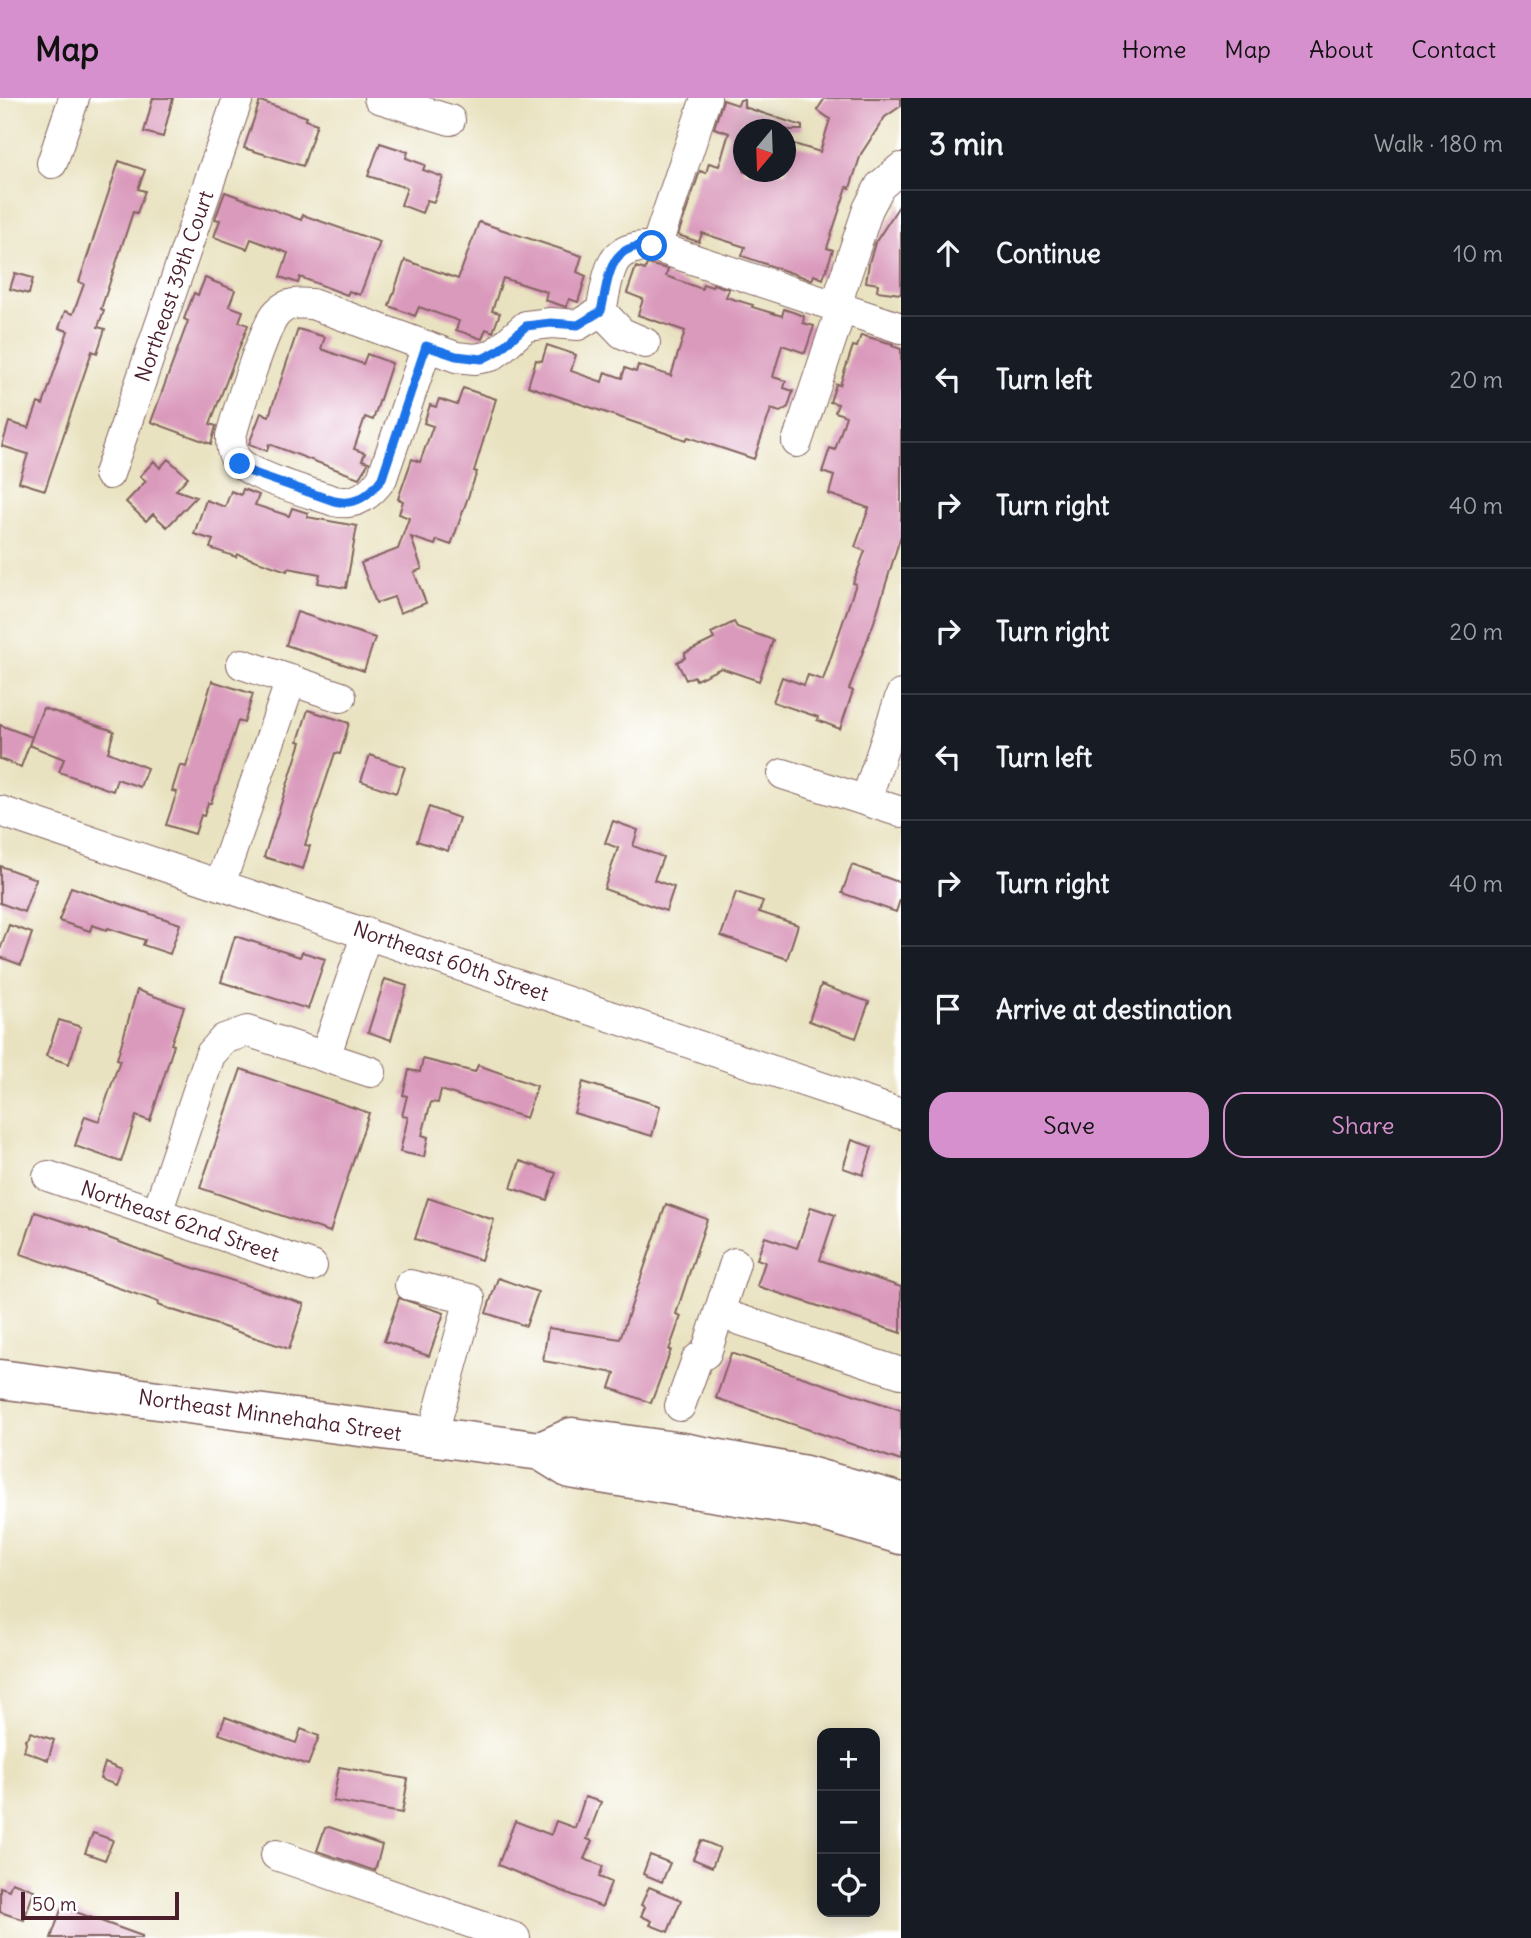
<!DOCTYPE html>
<meta charset="utf-8">
<style>
:root{--surface:#171b24;--page:#242831;--text:#f1f3f6;--muted:#9ea1a6;--line:#363941;--accent:#d690ce}
body{margin:0;font-family:Delius,sans-serif;background:var(--page);color:var(--text)}
.controls{position:absolute;right:21px;bottom:21px;display:grid;overflow:hidden;border-radius:14px;box-shadow:0 4px 18px #0003}
.controls button{width:63px;height:63px;display:grid;place-items:center;padding:0;border:0;border-bottom:2px solid var(--line);background:var(--surface);color:var(--text);font:35px sans-serif}
.compass{position:absolute;left:733px;top:21px;width:63px;height:63px;border-radius:50%;background:var(--surface);box-shadow:0 4px 18px #0003;rotate:199deg}
.scale{position:absolute;left:21px;bottom:18px;width:158px;box-sizing:border-box;padding-left:7px;border:4px solid #4a1f2b;border-top:0;font-size:19px;line-height:24px;white-space:nowrap;color:#4a1f2b;-webkit-text-stroke:5px #fff;paint-order:stroke}
.stop{position:absolute;width:21px;height:21px;margin:-16px;border:5px solid #1a73e8;border-radius:50%;background:#fff}
.stop.end{background:#1a73e8;border-color:#fff;box-shadow:0 2px 7px #0008}
.list{margin:0;padding:0;list-style:none}
h2{display:flex;justify-content:space-between;align-items:center;height:91px;margin:0;padding:0 28px;font-size:30px}
h2 small{font-size:23px;font-weight:400;color:var(--muted)}
.list li{display:grid;grid-template-columns:46px 1fr auto;gap:21px;align-items:center;box-sizing:border-box;height:126px;padding:0 28px;border-top:2px solid var(--line)}
.list b{display:block;font-size:26px;white-space:nowrap}
.list em{font-size:23px;font-style:normal;color:var(--muted)}
.actions{display:flex;gap:14px;padding:21px 28px}
.actions a{flex:1;padding:16px 0;border:2px solid var(--accent);border-radius:21px;text-align:center;font-size:24px;color:var(--accent)}
.actions .main{background:var(--accent);color:#111}
.icon{flex:none;width:38px;height:38px;fill:none;stroke:currentColor;stroke-width:2;stroke-linecap:round;stroke-linejoin:round}
.map{position:relative;flex:none;width:901px;height:1840px;overflow:hidden}
header{display:flex;align-items:center;gap:42px;box-sizing:border-box;height:98px;padding:0 35px;background:var(--accent);color:#111}
header strong{font-size:33px}
nav{display:flex;gap:38px;margin-inline-start:auto;font-size:24px}
main{display:flex}
aside{flex:1;background:var(--surface)}
.map>svg:first-child{display:block}
.building{fill:#da9abc}
.lines{fill:none;stroke-linecap:round;stroke-linejoin:round}
.minor-casing{stroke:#82635f;stroke-width:32}
.major-casing{stroke:#82635f;stroke-width:41}
.minor{stroke:#fff;stroke-width:30}
.major{stroke:#fff;stroke-width:38}
.route{stroke:#1a73e8;stroke-width:9}
.labels{text-anchor:middle;dominant-baseline:central;stroke-width:7;stroke-linejoin:round;paint-order:stroke}
.street-label{font-size:21px;fill:#4a1f2b;stroke:#fff}
</style>
<header>
<strong>Map</strong>
<nav><a>Home</a><a>Map</a><a>About</a><a>Contact</a></nav>
</header>
<main>
<div class="map">
<svg width="901" height="1840" viewBox="0 0 901 1840">
<rect width="100%" height="100%" fill="#fff"/>
<filter id="ink" filterUnits="userSpaceOnUse"><feTurbulence type="fractalNoise" baseFrequency=".0143" numOctaves="2"/><feDisplacementMap in="SourceGraphic" scale="14" xChannelSelector="R" yChannelSelector="G"/><feConvolveMatrix kernelMatrix="1 2 1 2 8 2 1 2 1" color-interpolation-filters="sRGB"/></filter>
<filter id="wash" filterUnits="userSpaceOnUse"><feTurbulence type="fractalNoise" baseFrequency=".00686" numOctaves="4" result="noise"/><feDisplacementMap in="SourceGraphic" scale="28" xChannelSelector="R" yChannelSelector="G"/><feGaussianBlur stdDeviation="1.57" result="paint"/><feColorMatrix in="noise" values="0 0 0 0 0 0 0 0 0 0 0 0 0 0 0 0 0 1.4 0 .05"/><feComposite in="paint" operator="in"/></filter>
<g filter="url(#wash)">
<rect width="100%" height="100%" fill="#e9e2c0"/>
<g id="blocks">
<!-- building -->
<path class="building" d="M153,0H173L163,39L144,34Z
M825,0H901V8L885,19L861,56L850,90L847,89L827,150L833,152L823,181L814,177L812,182L742,158L745,149L702,135L699,144L678,137L700,73L706,75L709,65L719,68L729,35L714,30L723,2L738,7L740,2H744V9L802,28V32H744V74H786L794,46L820,54L830,21L817,12Z
M260,3L307,19L305,22L317,26L303,68L244,50Z
M380,45L408,54L406,60L425,67L423,72L443,79L434,104L427,102L422,115L401,107L407,90L368,78Z
M119,63L145,72L138,91L145,93L137,115L133,114L101,211L104,212L98,229L105,231L97,255L92,253L45,392L19,384L28,356L2,348L9,324L29,330L38,305L43,307L68,233L59,230L65,213L73,216L84,186L79,184Z
M225,94L301,122L303,117L380,144L360,197L349,193L347,197L300,179L298,185L280,179L288,155L251,141L247,151L214,139L220,122L215,121Z
M901,105V196L877,193L878,186L866,184L869,165L875,145Z
M479,124L582,158L577,174L586,178L578,204L569,201L566,209L545,202L547,194L503,180L492,213L500,215L493,234L486,231L482,241L456,232L459,223L419,209L415,218L389,208L405,162L458,181Z
M647,166L668,171L666,178L702,191L703,186L712,189L713,186L729,191L726,199L753,207L752,209L782,218L784,211L804,218L803,225L814,228L805,255L782,247L773,279L786,283L784,290L793,293L788,309L780,314L771,311L754,361L688,339L686,342L528,288L536,262L542,263L547,247L576,257L571,273L602,284L605,274L622,280L625,270L636,274L638,267L671,278L685,233L638,217L643,201L627,195L636,169L645,172Z
M15,175L33,180L29,196L10,191Z
M205,180L235,192L229,208L243,213L239,224L248,227L210,326L216,328L211,346L151,324L188,223L184,221L194,195L198,197Z
M298,231L325,239L321,251L363,266L367,256L392,265L373,322L365,319L354,351L365,355L362,362L369,364L359,380L269,346L267,353L249,346L261,315L269,318Z
M861,237L893,246L892,248L901,251V437L874,524L849,591L853,593L840,631L817,622L818,619L773,604L782,579L804,587L808,577L823,582L856,486L853,485L865,453L855,449L869,410L829,396L834,378L822,374L830,350L835,352L846,318L835,314L838,306L830,304L836,286L840,287L853,248L857,249Z
M463,290L496,301L474,373L477,374L451,447L437,442L435,447L411,439L422,471L414,474L426,505L400,515L394,499L376,505L361,465L398,451L409,420L399,416L403,403L398,401L412,361L420,364L433,328L424,325L430,307L436,309L439,301L457,307Z
M168,361L188,379L176,392L196,399L167,429L153,416L146,423L126,404L146,383L140,378L154,363L160,370Z
M243,391L259,397L255,407L289,418L292,410L308,415L307,419L357,428L346,490L318,485L320,476L288,470L287,473L237,456L236,459L210,450L213,442L194,436L206,402L225,409L231,393L241,397Z
M297,514L375,540L364,573L286,547Z
M734,524L737,529L773,542L759,583L721,570L696,582L694,578L686,582L677,564L685,560V555L714,541L711,535Z
M212,583L253,596L244,625L238,623L211,705H208L204,718L201,717L195,736L166,727L177,694L172,693L180,667L186,669Z
M43,610L114,633L108,654L147,670L140,689L117,681L113,693L59,674L64,661L29,647Z
M308,612L349,625L340,656L335,655L321,697L305,747L310,748L303,771L264,759L301,644L298,643Z
M0,627L32,639L21,669L0,661Z
M370,657L405,669L396,695L361,683Z
M429,709L459,720L448,753L417,743Z
M613,723L638,732L633,748L663,759L654,782L674,789L666,813L604,791L618,750L605,745Z
M852,767L901,785V799L896,814L842,795Z
M0,768L36,781L24,814L0,805Z
M71,789L180,826L170,856L143,847L145,842L108,830L107,832L92,827L90,833L59,823Z
M736,794L763,803L759,814L798,827L787,861L721,838Z
M9,827L32,835L21,867L0,859V852Z
M235,838L300,859L302,854L325,861L308,911L221,884Z
M385,881L407,888L391,942L368,934Z
M821,887L869,904L856,940L809,923Z
M137,892L184,909L171,946L174,947L150,1023L136,1018L121,1064L75,1048L85,1018L99,1023L120,962L117,961Z
M59,922L81,929L69,966L46,958Z
M423,961L475,974L478,967L537,988L526,1020L441,992L438,1005L431,1004L422,1037L428,1039L424,1059L400,1054L408,1019L402,1018L407,998L403,997L409,972L420,974Z
M241,971L369,1015L330,1134L200,1090Z
M583,984L660,1008L652,1038L574,1015Z
M852,1042L872,1049L863,1077L843,1070Z
M520,1063L556,1075L547,1102L511,1090Z
M428,1100L494,1122L481,1162L415,1141Z
M666,1106L707,1121L676,1216L681,1218L669,1252H671L651,1305L610,1290L615,1275L543,1263L548,1230L620,1241Z
M811,1109L835,1117L820,1162L901,1189V1235L757,1188L765,1164L757,1161L765,1139L797,1150Z
M35,1114L90,1132V1133L154,1157L304,1206L289,1251L158,1207L159,1204L21,1156Z
M498,1180L538,1194L526,1228L486,1215Z
M399,1200L444,1215L429,1258L384,1243Z
M731,1255L901,1312V1363L716,1300Z
M225,1619L296,1645L301,1631L319,1638L308,1667L219,1636Z
M30,1634L54,1642L48,1662L24,1653L26,1645L25,1641L29,1639Z
M105,1665L122,1672L116,1687L100,1681Z
M339,1669L408,1681L402,1715L333,1703Z
M585,1699L601,1704L587,1741L592,1743L584,1761L603,1768L599,1779L611,1784L602,1809L498,1767L515,1723L551,1737L556,1723L575,1730Z
M329,1729L382,1747L375,1773L317,1753L325,1730Z
M93,1735L113,1742L105,1762L85,1755Z
M701,1742L720,1750L712,1769L693,1761Z
M650,1757L670,1765L662,1784L643,1776Z
M12,1784L34,1792L24,1822L0,1814V1789L9,1792Z
M649,1789L681,1802L668,1834L650,1827L652,1823L641,1818L645,1809L641,1807Z
M62,1809L142,1838V1840H51Z"/>
</g>
</g>
<g filter="url(#ink)">
<use href="#blocks" fill-opacity="0" stroke="#82635f" stroke-width="2"/>
<g class="lines">
<defs>
<path id="minor" d="M379,0L450,22
M52,65L74,0
M656,149L706,0
M601,213L622,235L645,245
M427,248L382,380C370,397 356,408 334,403C312,395 246,378 235,359C231,353 231,345 231,338C237,316 264,228 277,215C287,204 299,205 312,206L456,259L475,261L491,258L498,253L526,228L551,225L578,227L601,213C610,174 607,145 656,149L901,230
M797,344L841,212L839,203L841,192L868,111L880,88L901,70
M109,376L238,0
M242,566L341,599
M783,676L901,714
M866,702L901,597
M0,713L901,1016
M220,786L291,582
M325,959L367,835
M48,1078L312,1168
M157,1115L210,957L224,941L247,933L371,974
M410,1187L470,1201L432,1339
M719,1215L901,1275
M680,1308L697,1261L706,1255L735,1165
M276,1757L515,1840"/>
<path id="major" d="M0,1281L541,1353L570,1371L811,1410L901,1437
M541,1353L572,1339L682,1354L805,1377L901,1404"/>
</defs>
<!-- minor casing -->
<use href="#minor" class="minor-casing"/>
<!-- major casing -->
<use href="#major" class="major-casing"/>
<!-- minor -->
<use href="#minor" class="minor"/>
<!-- major -->
<use href="#major" class="major"/>
</g>
</g>
<g class="lines" filter="url(#ink)">
<!-- route -->
<path class="route" d="M240,366L251,374L334,403C356,408 370,397 382,380L426,248L456,258L482,261L498,253L526,228L551,225L578,227L601,213C609,180 608,144 652,148"/>
</g>
<g class="labels">
<!-- street labels -->
<g class="street-label">
<text transform="translate(174 188) rotate(-71)">Northeast 39th Court</text>
<text transform="translate(451 863) rotate(19)">Northeast 60th Street</text>
<text transform="translate(180 1123) rotate(19)">Northeast 62nd Street</text>
<text transform="translate(270 1317) rotate(8)">Northeast Minnehaha Street</text>
</g>
</g>
</svg>
<div class="controls">
<button>+</button>
<button>−</button>
<button><svg class="icon" aria-label="locate" viewBox="0 0 24 24"><circle cx="12" cy="12" r="6"/><path d="M12 2v4M12 18v4M2 12h4M18 12h4"/></svg></button>
</div>
<svg class="compass" viewBox="-18 -18 36 36"><path d="M0-13l5 13h-10z" fill="#e53935"/><path d="M0 13l5-13h-10z" fill="#9ea1a6"/></svg>
<div class="scale">50 m</div>
<div class="stop" style="left:652px;top:148px"></div>
<div class="stop end" style="left:240px;top:366px"></div>
</div>
<aside>
<h2>3 min<small>Walk · 180 m</small></h2>
<ul class="list">
<li><svg class="icon" aria-label="ahead" viewBox="0 0 24 24"><path d="M12 20V5M6 11l6-6 6 6"/></svg><div><b>Continue</b></div><em>10 m</em></li>
<li><svg class="icon" aria-label="left" viewBox="0 0 24 24"><path d="M17 20v-9H6M10 6l-5 5 5 5"/></svg><div><b>Turn left</b></div><em>20 m</em></li>
<li><svg class="icon" aria-label="right" viewBox="0 0 24 24"><path d="M7 20v-9h11M14 6l5 5-5 5"/></svg><div><b>Turn right</b></div><em>40 m</em></li>
<li><svg class="icon" aria-label="right" viewBox="0 0 24 24"><path d="M7 20v-9h11M14 6l5 5-5 5"/></svg><div><b>Turn right</b></div><em>20 m</em></li>
<li><svg class="icon" aria-label="left" viewBox="0 0 24 24"><path d="M17 20v-9H6M10 6l-5 5 5 5"/></svg><div><b>Turn left</b></div><em>50 m</em></li>
<li><svg class="icon" aria-label="right" viewBox="0 0 24 24"><path d="M7 20v-9h11M14 6l5 5-5 5"/></svg><div><b>Turn right</b></div><em>40 m</em></li>
<li><svg class="icon" aria-label="arrive" viewBox="0 0 24 24"><path d="M6 21V4h12l-3 4 3 4H6"/></svg><div><b>Arrive at destination</b></div></li>
</ul>
<div class="actions"><a class="main">Save</a><a>Share</a></div>
</aside>
</main>
